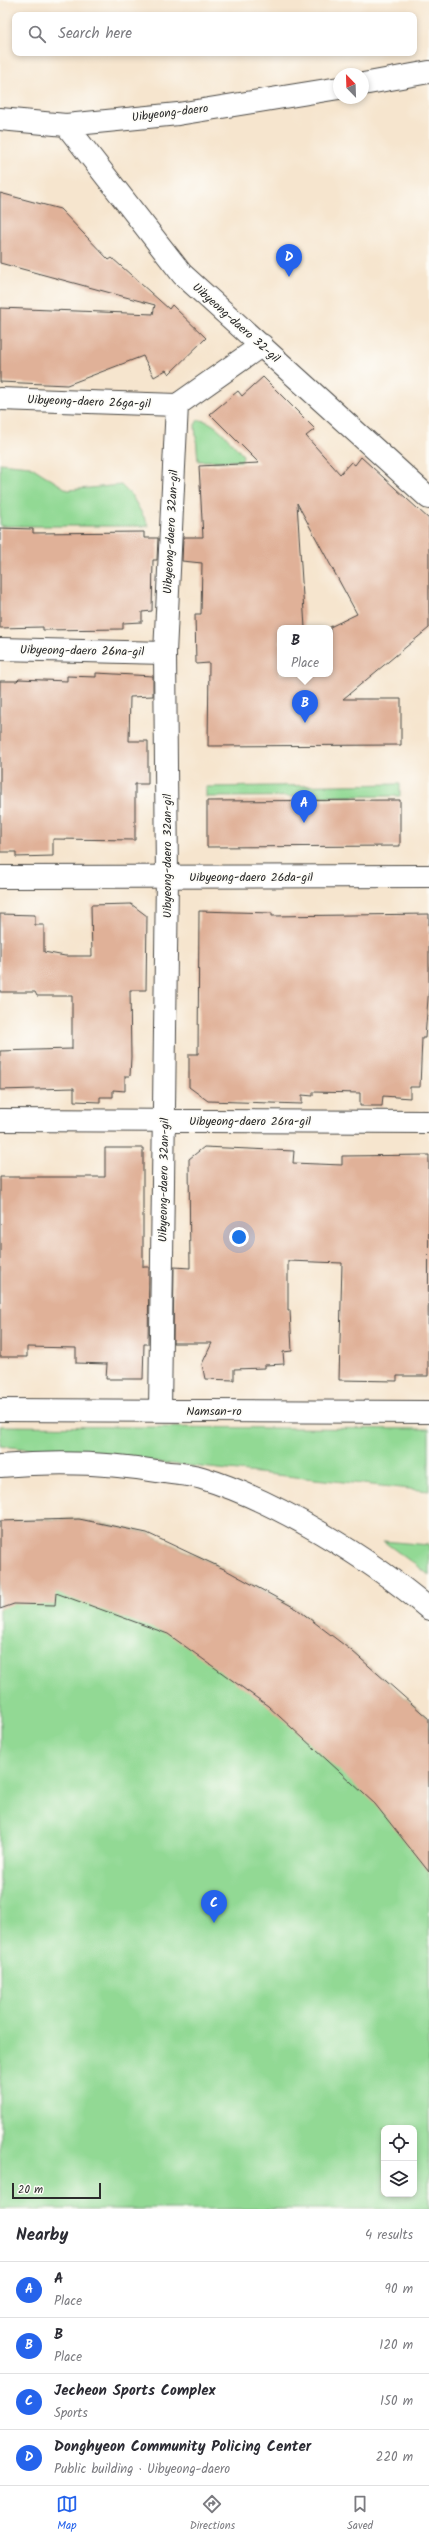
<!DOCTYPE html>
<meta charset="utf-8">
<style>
:root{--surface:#fff;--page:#f2f2f3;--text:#2b2b33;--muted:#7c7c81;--line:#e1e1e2;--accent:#2563eb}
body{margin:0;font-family:Kalam,sans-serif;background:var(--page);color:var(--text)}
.controls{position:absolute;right:12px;bottom:12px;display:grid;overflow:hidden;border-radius:8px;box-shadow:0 2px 6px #0003}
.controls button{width:36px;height:36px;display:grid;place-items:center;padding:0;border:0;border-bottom:1px solid var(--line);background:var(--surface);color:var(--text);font:20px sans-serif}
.compass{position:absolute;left:333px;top:68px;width:36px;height:36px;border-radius:50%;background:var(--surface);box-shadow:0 2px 6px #0003;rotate:337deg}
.scale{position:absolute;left:12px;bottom:10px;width:89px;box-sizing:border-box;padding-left:4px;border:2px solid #2b2b2b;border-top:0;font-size:11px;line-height:14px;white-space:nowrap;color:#2b2b2b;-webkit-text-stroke:3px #fdfcf7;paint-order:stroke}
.you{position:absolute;left:239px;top:1237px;width:14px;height:14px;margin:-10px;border:3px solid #fff;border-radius:50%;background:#1a73e8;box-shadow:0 0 0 6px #1a73e833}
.badge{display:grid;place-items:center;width:26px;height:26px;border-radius:50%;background:var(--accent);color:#fff;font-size:13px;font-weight:700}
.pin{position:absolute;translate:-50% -33px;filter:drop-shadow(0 1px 2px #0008)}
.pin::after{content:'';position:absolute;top:21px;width:14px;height:12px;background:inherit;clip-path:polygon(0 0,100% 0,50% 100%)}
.popup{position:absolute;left:277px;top:625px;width:56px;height:52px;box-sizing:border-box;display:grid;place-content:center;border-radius:8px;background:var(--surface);filter:drop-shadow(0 1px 3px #0005);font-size:13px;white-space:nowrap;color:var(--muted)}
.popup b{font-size:15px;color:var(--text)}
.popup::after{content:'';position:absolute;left:50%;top:100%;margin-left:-8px;border:8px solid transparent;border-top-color:var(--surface)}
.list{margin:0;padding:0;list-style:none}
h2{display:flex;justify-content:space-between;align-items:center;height:52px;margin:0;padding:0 16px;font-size:17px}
h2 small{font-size:13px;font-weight:400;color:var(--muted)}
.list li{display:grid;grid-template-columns:26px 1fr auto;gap:12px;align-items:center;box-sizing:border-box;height:56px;padding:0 16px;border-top:1px solid var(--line)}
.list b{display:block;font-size:15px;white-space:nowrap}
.list p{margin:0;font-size:13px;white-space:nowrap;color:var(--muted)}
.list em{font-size:13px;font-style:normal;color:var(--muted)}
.icon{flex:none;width:22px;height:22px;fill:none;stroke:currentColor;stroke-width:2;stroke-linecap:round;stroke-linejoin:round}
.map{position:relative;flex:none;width:429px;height:2209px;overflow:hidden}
.search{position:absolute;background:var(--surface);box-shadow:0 2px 6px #0003;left:12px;right:12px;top:12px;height:44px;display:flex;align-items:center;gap:10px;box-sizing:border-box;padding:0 14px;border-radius:8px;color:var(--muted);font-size:15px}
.sheet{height:276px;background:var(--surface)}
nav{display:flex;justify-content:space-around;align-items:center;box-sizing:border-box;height:56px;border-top:1px solid var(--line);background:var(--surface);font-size:11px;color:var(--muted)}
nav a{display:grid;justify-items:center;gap:2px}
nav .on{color:var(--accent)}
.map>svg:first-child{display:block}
.green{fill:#92d994;stroke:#5e8260;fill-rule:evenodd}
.building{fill:#e0b198;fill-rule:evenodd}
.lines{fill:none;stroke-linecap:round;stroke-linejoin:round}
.minor-casing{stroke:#494743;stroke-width:24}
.minor{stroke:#fff;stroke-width:22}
.labels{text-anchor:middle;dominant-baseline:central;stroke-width:3.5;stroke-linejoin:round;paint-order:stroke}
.street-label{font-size:12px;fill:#2b2b2b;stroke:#fdfcf7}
</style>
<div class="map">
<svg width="429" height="2209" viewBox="0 0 429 2209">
<rect width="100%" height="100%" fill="#fdfcf7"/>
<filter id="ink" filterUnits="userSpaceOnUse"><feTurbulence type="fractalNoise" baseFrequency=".025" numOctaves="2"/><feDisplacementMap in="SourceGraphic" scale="8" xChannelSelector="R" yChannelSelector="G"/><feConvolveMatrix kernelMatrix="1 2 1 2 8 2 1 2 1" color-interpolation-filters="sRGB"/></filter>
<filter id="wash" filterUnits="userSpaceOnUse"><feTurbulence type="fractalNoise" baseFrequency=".012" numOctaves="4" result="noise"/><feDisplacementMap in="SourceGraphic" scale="16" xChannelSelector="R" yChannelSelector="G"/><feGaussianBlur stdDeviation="0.9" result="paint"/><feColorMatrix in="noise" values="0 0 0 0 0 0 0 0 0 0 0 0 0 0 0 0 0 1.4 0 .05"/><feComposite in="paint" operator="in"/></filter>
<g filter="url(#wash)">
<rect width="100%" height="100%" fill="#f6e5ce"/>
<!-- green -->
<path class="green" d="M198,420C215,419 231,443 243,455L242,461H198L195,425Z
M0,463L30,466L68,490L121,485L132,496L149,526H0Z
M400,784V796L206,797V787Z
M0,1426L429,1429V1491L0,1446Z
M79,1519L147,1533L224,1569L297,1609L352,1651L429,1719V2209H0V1523L10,1521ZM384,2128H414V2194H384Z
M383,1541L429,1545V1575Z"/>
<g id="blocks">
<!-- building -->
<path class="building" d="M0,193L60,209L109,260L112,258L169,309L172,305L206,338L169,374L166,370L154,377L143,356L67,385L0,382V308L153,314L155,305L0,263Z
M263,377L315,429L306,436L340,474L351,462L355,465L361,457L429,519V628L343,699H401V745L208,746L209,663L196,664L195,614H201L202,563L182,561L183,537H203L199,466L259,463L210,414L238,391L242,396ZM297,503L357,614L330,627V674H280V628H305Z
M0,528L33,529V533L144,532V538H158L157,560H153L152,611L142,612V622L123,623V629L43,630V627L0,628Z
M96,673L153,676V696L130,697L129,741H148V784H135V840L53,839V856L16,857V852H0V681H17L19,679L67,681V676L96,677Z
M400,800V846L207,847V801Z
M131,904L147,916L146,990H130L131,1057L130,1076H125V1091L113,1090V1097H100V1102L74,1101V1088L0,1090V1051L72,1049V996H37L35,992H0V914L35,915V925H44V952L65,956H92L91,905Z
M199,911L272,913V916L429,914V986L425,1038H422L420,1087H410V1098L383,1096L382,1106H360V1093L313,1092V1096L302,1095V1104L208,1101L189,1087V1054H198Z
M204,1147L294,1151L293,1163L342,1165V1156L429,1155L428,1376H397V1381L339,1380L342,1263L288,1261V1310H290L292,1351L283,1352L284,1364L265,1365V1368L234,1369V1380L205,1379L202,1364L212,1343H173L174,1267L190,1268L189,1159Z
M105,1148H143V1267H149L148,1344H144L143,1379H106L107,1364L76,1363V1348L27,1347V1357H0V1177H105Z
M79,1519L147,1533L224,1569L297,1609L352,1651L429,1719V1872L375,1804L268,1706L168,1634L56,1593L55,1605L14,1604L0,1609V1521Z"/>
</g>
</g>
<g filter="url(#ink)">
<use href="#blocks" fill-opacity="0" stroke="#494743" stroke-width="1"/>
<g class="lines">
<defs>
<path id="minor" d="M363,84L429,72
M0,119L66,125L178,114L339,88
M66,125L182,274L429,498
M0,399L177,405
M0,649L165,653
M0,877L429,876
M0,1120L429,1122
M0,1410L429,1412
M160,1411L167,878L165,653L177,405L262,345
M0,1466C56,1461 108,1462 163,1472C176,1474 189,1474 202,1478C275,1500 371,1559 429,1609"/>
</defs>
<!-- minor casing -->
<use href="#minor" class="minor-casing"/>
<!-- minor -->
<use href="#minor" class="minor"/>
</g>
</g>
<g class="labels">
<!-- street labels -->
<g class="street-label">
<text transform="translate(170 113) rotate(-7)">Uibyeong-daero</text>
<text transform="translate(236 323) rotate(42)">Uibyeong-daero 32-gil</text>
<text transform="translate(89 402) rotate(2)">Uibyeong-daero 26ga-gil</text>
<text transform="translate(171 532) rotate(-87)">Uibyeong-daero 32an-gil</text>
<text transform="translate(82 651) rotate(1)">Uibyeong-daero 26na-gil</text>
<text transform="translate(167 856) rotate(-90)">Uibyeong-daero 32an-gil</text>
<text x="251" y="877">Uibyeong-daero 26da-gil</text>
<text x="250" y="1121">Uibyeong-daero 26ra-gil</text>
<text transform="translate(164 1180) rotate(-89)">Uibyeong-daero 32an-gil</text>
<text x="214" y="1411">Namsan-ro</text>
</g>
</g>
</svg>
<div class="controls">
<button><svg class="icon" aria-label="locate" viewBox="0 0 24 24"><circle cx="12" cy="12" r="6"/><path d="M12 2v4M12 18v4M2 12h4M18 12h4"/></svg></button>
<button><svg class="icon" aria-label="layers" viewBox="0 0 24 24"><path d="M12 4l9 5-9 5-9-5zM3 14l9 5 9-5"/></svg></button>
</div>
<svg class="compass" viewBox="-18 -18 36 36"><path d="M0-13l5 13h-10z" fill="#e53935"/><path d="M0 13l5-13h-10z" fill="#7c7c81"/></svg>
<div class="scale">20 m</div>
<div class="you"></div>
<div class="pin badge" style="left:304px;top:823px">A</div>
<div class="pin badge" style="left:305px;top:723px">B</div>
<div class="popup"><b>B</b>Place</div>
<div class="pin badge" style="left:214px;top:1923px">C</div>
<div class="pin badge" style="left:289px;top:277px">D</div>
<div class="search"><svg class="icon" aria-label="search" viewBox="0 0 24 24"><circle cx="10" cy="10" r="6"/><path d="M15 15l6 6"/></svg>Search here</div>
</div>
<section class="sheet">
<h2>Nearby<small>4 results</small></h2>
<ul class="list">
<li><span class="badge">A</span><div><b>A</b><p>Place</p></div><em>90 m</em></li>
<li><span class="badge">B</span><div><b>B</b><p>Place</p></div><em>120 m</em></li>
<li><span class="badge">C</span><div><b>Jecheon Sports Complex</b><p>Sports</p></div><em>150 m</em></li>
<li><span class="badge">D</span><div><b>Donghyeon Community Policing Center</b><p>Public building · Uibyeong-daero</p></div><em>220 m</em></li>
</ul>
</section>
<nav>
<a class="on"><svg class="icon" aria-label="map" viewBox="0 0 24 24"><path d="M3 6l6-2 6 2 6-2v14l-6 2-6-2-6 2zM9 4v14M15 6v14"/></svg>Map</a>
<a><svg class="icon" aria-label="directions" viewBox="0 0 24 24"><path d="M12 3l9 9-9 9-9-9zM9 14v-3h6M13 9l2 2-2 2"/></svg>Directions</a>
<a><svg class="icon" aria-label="saved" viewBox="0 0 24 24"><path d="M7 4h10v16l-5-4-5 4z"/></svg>Saved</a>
</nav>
